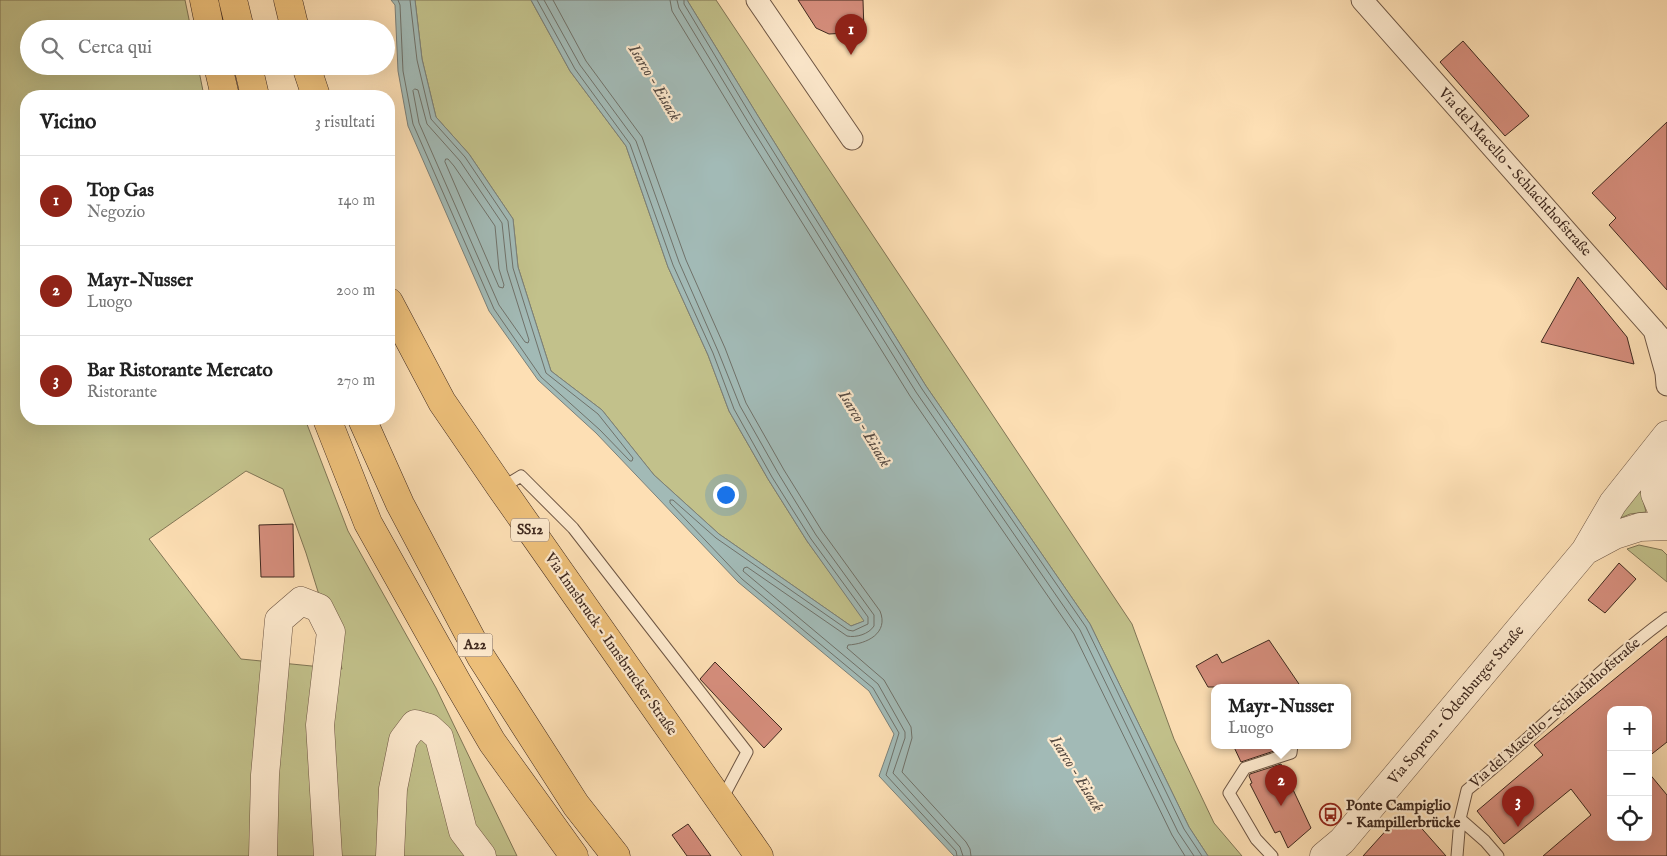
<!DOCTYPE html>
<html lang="it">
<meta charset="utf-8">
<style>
:root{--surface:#fff;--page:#f6f6f6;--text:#222;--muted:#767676;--line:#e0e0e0;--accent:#8f2418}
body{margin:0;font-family:"IM FELL English",serif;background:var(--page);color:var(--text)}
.controls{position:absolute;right:15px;bottom:15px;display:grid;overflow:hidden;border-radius:10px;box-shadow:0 5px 20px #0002}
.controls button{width:45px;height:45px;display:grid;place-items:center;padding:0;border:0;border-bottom:1px solid var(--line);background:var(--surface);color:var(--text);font:25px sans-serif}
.you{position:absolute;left:725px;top:494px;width:18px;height:18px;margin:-12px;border:4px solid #fff;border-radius:50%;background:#1a73e8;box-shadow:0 0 0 8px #1a73e833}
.badge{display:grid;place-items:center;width:32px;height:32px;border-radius:50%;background:var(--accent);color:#fff;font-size:16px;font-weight:700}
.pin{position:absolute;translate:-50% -41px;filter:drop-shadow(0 1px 2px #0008)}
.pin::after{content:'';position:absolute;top:26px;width:18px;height:15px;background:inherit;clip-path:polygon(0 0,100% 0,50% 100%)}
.popup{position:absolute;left:1211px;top:684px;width:140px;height:65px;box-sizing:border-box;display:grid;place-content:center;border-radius:10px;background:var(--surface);filter:drop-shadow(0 1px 4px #0005);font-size:16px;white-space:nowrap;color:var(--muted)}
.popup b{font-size:19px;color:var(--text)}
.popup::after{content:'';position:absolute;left:50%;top:100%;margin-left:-10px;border:10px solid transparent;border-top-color:var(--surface)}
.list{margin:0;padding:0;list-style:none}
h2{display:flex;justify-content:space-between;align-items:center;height:65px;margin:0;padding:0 20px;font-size:21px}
h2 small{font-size:16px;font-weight:400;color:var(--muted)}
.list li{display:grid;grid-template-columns:32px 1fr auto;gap:15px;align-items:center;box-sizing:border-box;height:90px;padding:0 20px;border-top:1px solid var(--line)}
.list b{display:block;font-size:19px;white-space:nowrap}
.list p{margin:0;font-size:16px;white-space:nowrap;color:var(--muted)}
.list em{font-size:16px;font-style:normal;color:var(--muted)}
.icon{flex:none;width:28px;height:28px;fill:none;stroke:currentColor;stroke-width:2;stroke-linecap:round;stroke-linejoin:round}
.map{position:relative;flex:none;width:1667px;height:856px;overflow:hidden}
.search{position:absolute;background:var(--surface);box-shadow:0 5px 20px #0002;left:20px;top:20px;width:375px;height:55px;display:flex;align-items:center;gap:12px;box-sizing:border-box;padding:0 18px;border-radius:28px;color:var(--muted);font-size:19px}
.panel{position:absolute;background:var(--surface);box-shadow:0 5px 20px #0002;left:20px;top:90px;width:375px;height:335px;border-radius:20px}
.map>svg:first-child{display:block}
.green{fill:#c2c18b;stroke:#807555;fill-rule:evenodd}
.water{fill:#a2bab6;stroke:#7a807a}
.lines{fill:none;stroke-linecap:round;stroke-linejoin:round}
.shore{stroke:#70726a;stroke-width:1}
.building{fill:#d68e7d;stroke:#3f291f}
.service-casing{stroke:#6e5644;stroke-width:13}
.minor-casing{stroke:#6e5644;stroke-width:23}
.tertiary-casing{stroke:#6e5644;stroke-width:29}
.primary-casing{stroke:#3f291f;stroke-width:29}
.motorway-casing{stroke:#3f291f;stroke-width:29}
.service{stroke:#feeace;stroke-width:11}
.minor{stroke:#feeace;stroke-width:21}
.tertiary{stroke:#feeace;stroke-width:28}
.primary{stroke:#eec07a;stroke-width:28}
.motorway{stroke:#eec07a;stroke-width:28}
.labels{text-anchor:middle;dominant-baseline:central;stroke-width:4.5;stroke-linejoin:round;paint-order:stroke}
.shield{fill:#feeace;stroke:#786354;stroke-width:1}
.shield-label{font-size:14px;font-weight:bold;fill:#3f291f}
.street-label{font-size:15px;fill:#3f291f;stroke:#feeace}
.poi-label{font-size:15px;font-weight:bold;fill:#3f291f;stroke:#feeace;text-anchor:start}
.water-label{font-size:16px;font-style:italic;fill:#584d45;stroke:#feeace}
</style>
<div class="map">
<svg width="1667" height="856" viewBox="0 0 1667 856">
<rect width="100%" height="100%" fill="#fddfb4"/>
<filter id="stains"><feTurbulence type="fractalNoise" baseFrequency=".004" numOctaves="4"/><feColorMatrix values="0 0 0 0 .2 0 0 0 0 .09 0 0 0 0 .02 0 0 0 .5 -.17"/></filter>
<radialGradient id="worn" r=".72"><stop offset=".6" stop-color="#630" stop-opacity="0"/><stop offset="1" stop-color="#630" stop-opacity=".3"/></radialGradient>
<!-- green -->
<path class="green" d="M0,0H185L191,29H29V66H198L204,96H26V419H305L348,531L436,688L517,856H0ZM246,471L283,489L306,553L342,669L241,659L149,539Z
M415,0H531L532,2L570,71L626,146L668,267L708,355L729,411L768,479L807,541L865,621L851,626L719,534L654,475L602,410L551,371L518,267L513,219L469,154L436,117L422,59Z
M687,0H716L1132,624L1174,739L1214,823L1242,856H1208L1189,827L1090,624L926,386L758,116Z
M1640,488L1646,512L1630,514L1611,522Z
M1639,545L1662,550L1667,555V582L1627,549Z"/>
<!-- water -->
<path class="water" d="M391,0H415L422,59L436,117L469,154L513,219L518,267L551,371L602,410L654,475L719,534L851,626L864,621L807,541L768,479L729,411L708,355L668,267L626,146L570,71L531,0H687L758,116L926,386L1090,624L1189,827L1208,856H954L879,776L894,734L869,691L738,582L596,433L538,380L489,311L408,126L398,71L395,5Z"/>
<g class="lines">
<!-- shore -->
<path class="shore" d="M398,0L400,5L403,71L413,124L494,309L541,377L600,430L630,461H632L633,458L598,414L546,373L513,268L508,221L465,157L431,119L417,60L410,0
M537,0L575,69L630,144L673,265L713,353L734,409L772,477L811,539L868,617V624L853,631L848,630L716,538L673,500H670V503L742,579L873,688L899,733L886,775L956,851L957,856
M544,0L580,65L636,141L679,262L718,351L740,406L778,473L816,535L874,615V626C869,634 856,638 847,636L747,567L744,568L743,571L878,684L905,732V738L893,773L960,847L963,856
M553,0L586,61L642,137L686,260L725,348L746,403L784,470L822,531L880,611C889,633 867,644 848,645L847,648L884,680L911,727L912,738L902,772L966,842L970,849L971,856
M670,0L672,11L742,126L910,396L1074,634L1172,835L1185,856
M677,0L679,8L748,122L916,392L1080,630L1178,832L1194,856
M684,0V4L753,119L922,389L1086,627L1184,829L1202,856
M415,89L418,90L427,124L460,161L502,223L507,270L529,340L528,343L525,342L499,305L419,123L413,91Z
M446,159H448L454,166L495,226L499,269L504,285L503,288L499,287L445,162Z"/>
</g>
<!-- building -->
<path class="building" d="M798,0H863L864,32L829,34L816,28Z
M1463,41L1529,116L1505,136L1440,62Z
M1667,122V290L1609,225L1616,218L1592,193Z
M1578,277L1627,337L1634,364L1541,342Z
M293,524L294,577H261L259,525Z
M1619,563L1636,579L1605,613L1588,600Z
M1667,636V742L1648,757V710H1611V837H1648V772L1667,795V856H1543L1591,815L1571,789L1504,844L1477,811L1543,755L1534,745Z
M1269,640L1301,687H1208L1196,666L1217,654L1222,663Z
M715,662L782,729L764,748L700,679Z
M1233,745H1271L1274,751L1241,762Z
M1281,764L1311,828L1288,848L1280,831L1275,833L1250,784L1252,783L1249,776L1250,774Z
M1399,816L1410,824L1416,822L1446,856H1363Z
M688,824L711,856H687L672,835Z"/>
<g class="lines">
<defs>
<path id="service" d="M501,488L521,476L573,528L747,752L721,801
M1460,819L1467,790C1536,735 1596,670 1667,618
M1272,856L1256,839L1229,793L1245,768L1291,753L1292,745
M1457,856L1460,819L1485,841L1498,856"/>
<path id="minor" d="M757,0L852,139
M1362,0L1667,345
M1654,330L1666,373L1667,385"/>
<path id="tertiary" d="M1661,448L1654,462L1655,494L1667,522
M1585,551L1615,535L1640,527L1667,526
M263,856L265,775L279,620L301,601L319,608L331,632L320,725L328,856
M390,856L393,789L403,740L415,724L429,728L439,737L463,831L482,856
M1324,856L1342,841L1585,551L1613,503L1667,435"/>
<path id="primary" d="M288,0L295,29
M306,66L316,96
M389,302L442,402L501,488L759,856"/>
<path id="motorway" d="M204,0L210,29
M233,0L240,29
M218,66L225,96
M248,66L255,96
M327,419L368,523L457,682L492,742L574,856
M362,419L400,504L481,657L576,805L616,856"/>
</defs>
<!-- service casing -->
<use href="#service" class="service-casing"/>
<!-- minor casing -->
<use href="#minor" class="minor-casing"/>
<!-- tertiary casing -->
<use href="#tertiary" class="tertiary-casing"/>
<!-- primary casing -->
<use href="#primary" class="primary-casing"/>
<!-- motorway casing -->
<use href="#motorway" class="motorway-casing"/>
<!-- service -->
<use href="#service" class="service"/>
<!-- minor -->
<use href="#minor" class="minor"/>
<!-- tertiary -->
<use href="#tertiary" class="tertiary"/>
<!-- primary -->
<use href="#primary" class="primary"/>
<!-- motorway -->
<use href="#motorway" class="motorway"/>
</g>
<!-- icons -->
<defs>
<symbol id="bus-ring" viewBox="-11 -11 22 22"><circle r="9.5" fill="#feeace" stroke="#8f2418" stroke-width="1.5"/><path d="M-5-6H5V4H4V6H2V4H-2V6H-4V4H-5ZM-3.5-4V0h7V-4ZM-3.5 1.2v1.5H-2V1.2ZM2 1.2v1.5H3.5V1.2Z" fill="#8f2418"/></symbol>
</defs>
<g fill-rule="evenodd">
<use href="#bus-ring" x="1318" y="802" width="25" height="25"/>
</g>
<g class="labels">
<!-- shield labels -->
<g class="shield">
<rect x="511" y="518.5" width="38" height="23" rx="4"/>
<rect x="457.5" y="633.5" width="35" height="23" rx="4"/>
</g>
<g class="shield-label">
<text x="530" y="530">SS12</text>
<text x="475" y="645">A22</text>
</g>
<!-- street labels -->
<g class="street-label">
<text transform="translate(1515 172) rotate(48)">Via del Macello - Schlachthofstraße</text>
<text transform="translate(611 644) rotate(55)">Via Innsbruck - Innsbrucker Straße</text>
<text transform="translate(1456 705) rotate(-50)">Via Sopron - Ödenburger Straße</text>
<text transform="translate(1555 713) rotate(-41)">Via del Macello - Schlachthofstraße</text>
</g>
<!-- poi labels -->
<g class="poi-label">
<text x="1346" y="805">Ponte Campiglio<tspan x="1346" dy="17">- Kampillerbrücke</tspan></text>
</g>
<!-- water labels -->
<g class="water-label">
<text transform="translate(654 83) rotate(59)">Isarco - Eisack</text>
<text transform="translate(864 429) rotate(59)">Isarco - Eisack</text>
<text transform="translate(1076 774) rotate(58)">Isarco - Eisack</text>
</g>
</g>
<rect width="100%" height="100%" filter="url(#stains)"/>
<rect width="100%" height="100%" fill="url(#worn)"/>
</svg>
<div class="controls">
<button>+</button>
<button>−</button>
<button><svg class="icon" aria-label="locate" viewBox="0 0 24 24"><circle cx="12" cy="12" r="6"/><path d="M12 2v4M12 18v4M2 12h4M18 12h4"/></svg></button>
</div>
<div class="you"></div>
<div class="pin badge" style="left:851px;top:55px">1</div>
<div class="pin badge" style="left:1281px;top:806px">2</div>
<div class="popup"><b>Mayr-Nusser</b>Luogo</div>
<div class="pin badge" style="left:1518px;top:827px">3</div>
<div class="search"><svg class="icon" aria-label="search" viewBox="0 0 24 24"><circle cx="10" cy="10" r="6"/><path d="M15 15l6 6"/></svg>Cerca qui</div>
<section class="panel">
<h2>Vicino<small>3 risultati</small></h2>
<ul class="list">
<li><span class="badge">1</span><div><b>Top Gas</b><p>Negozio</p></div><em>140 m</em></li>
<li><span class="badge">2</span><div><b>Mayr-Nusser</b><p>Luogo</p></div><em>200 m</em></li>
<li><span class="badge">3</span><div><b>Bar Ristorante Mercato</b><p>Ristorante</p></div><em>270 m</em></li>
</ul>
</section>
</div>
